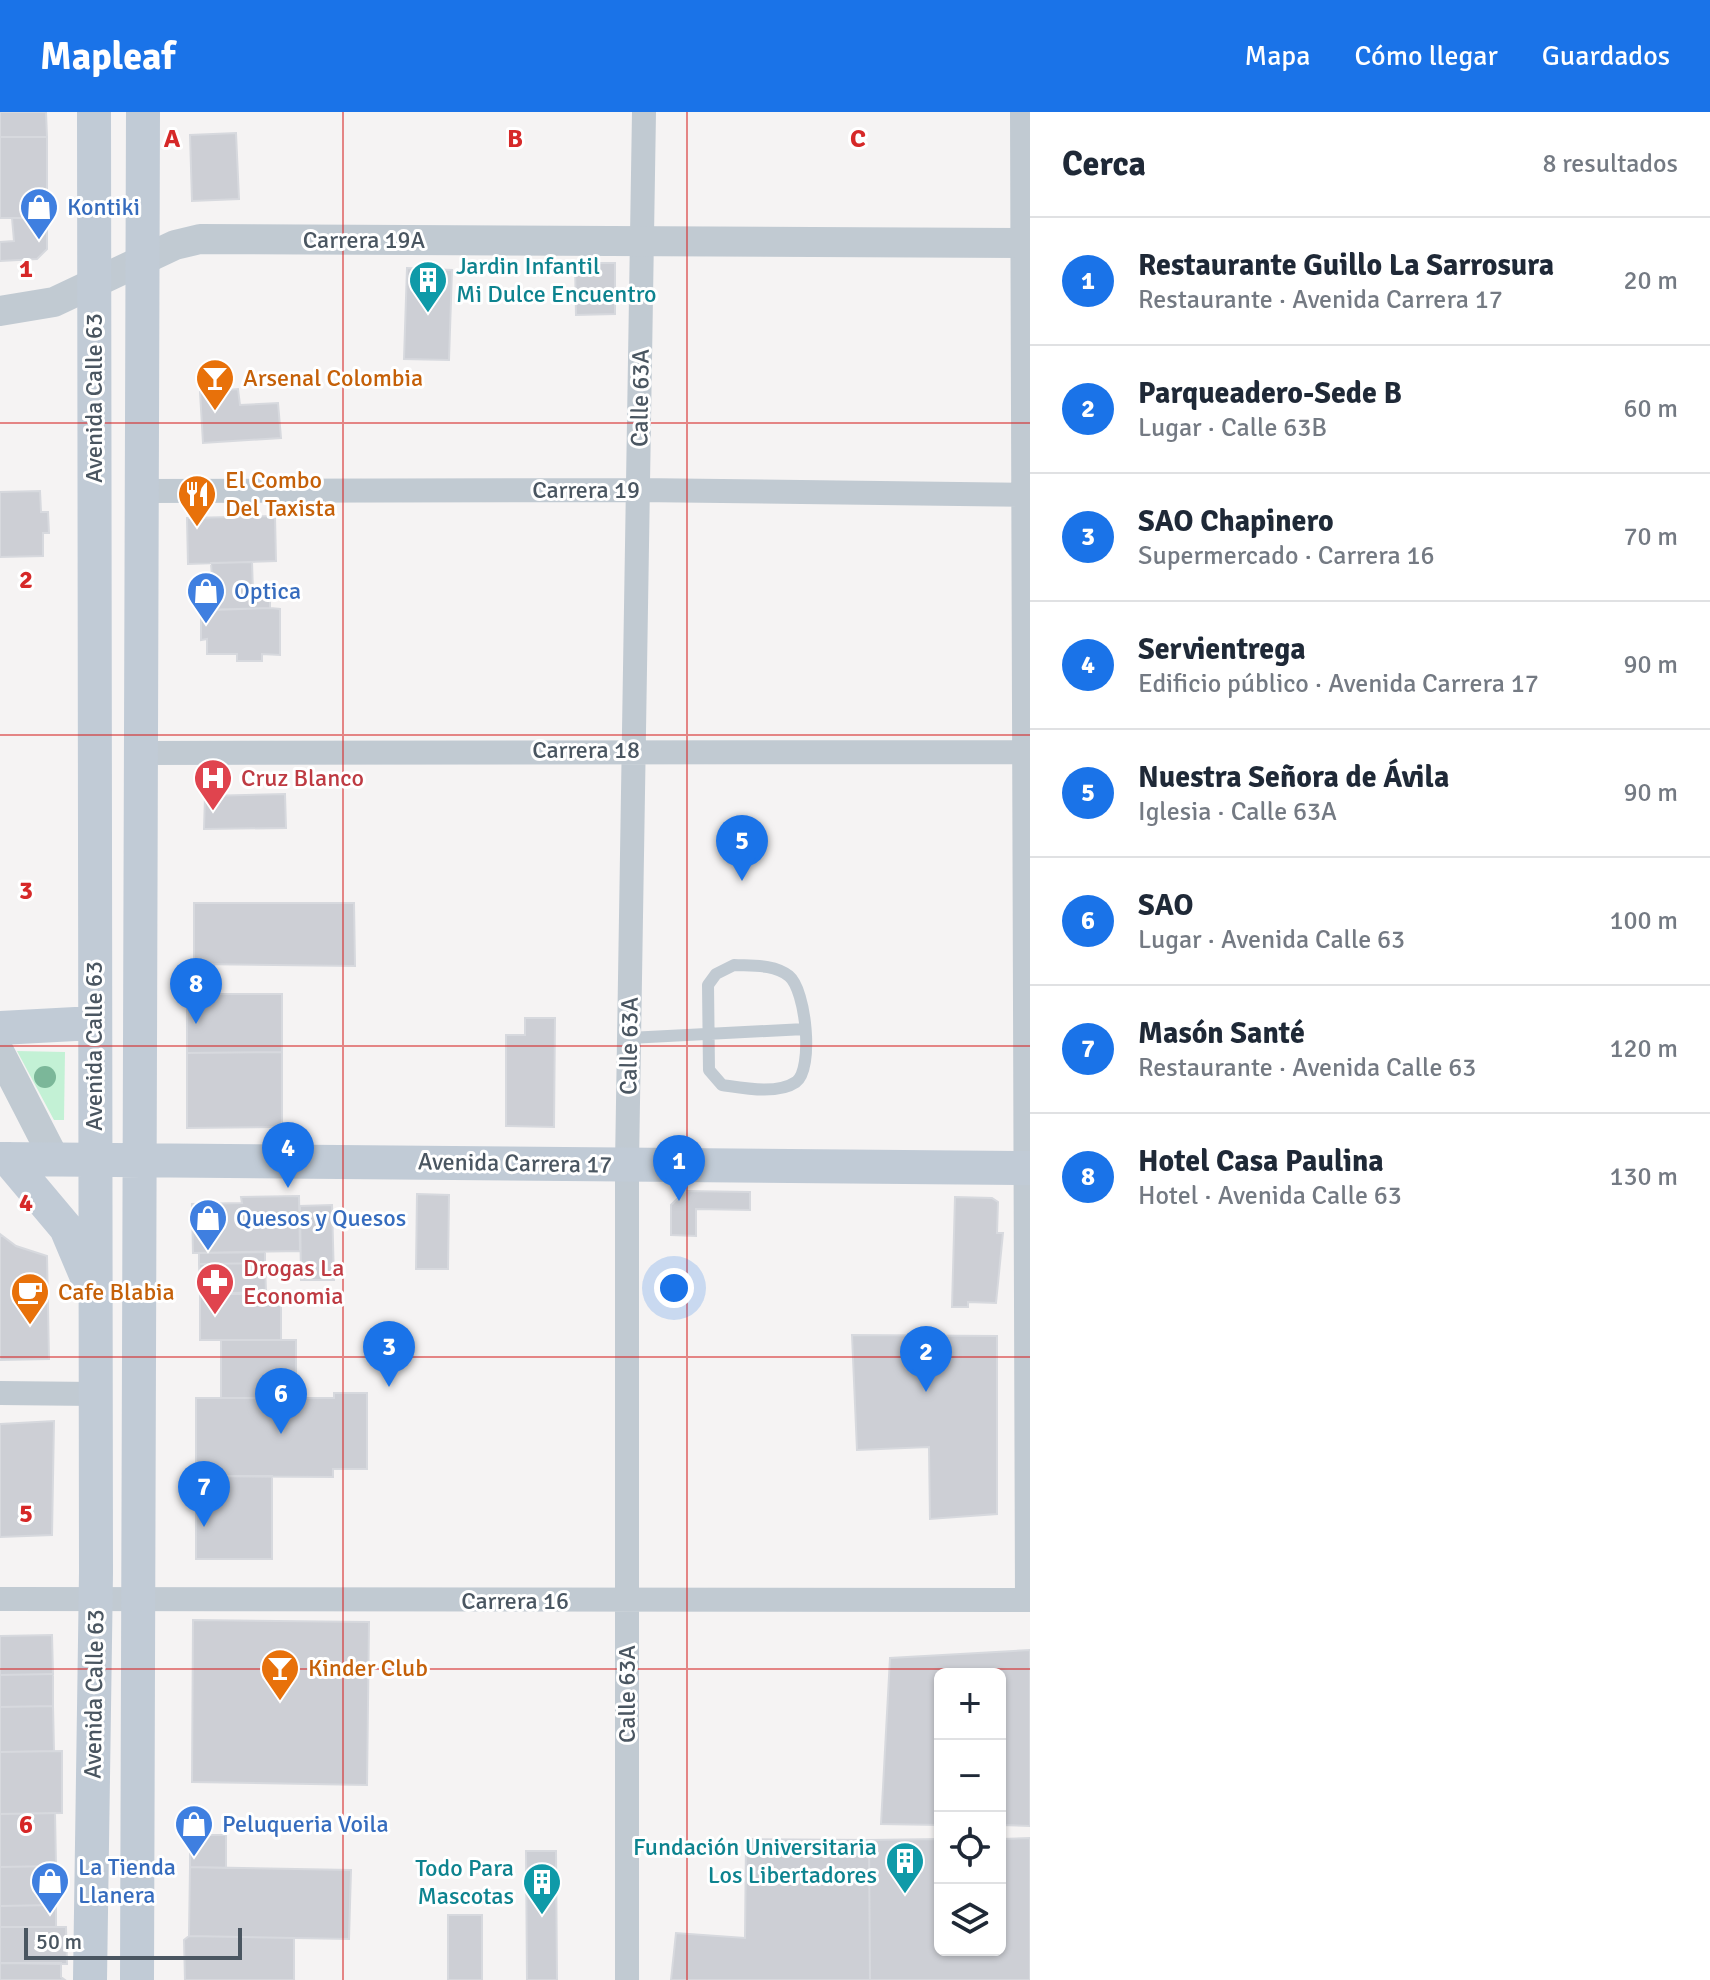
<!DOCTYPE html>
<html lang="es">
<meta charset="utf-8">
<style>
:root{--surface:#fff;--page:#f6f6f7;--text:#1f2937;--muted:#747a83;--line:#e0e1e3;--accent:#1a73e8}
body{margin:0;font-family:Signika,sans-serif;background:var(--page);color:var(--text)}
.controls{position:absolute;right:24px;bottom:24px;display:grid;overflow:hidden;border-radius:12px;box-shadow:0 2px 6px #0004}
.controls button{width:72px;height:72px;display:grid;place-items:center;padding:0;border:0;border-bottom:2px solid var(--line);background:var(--surface);color:var(--text);font:40px sans-serif}
.scale{position:absolute;left:24px;bottom:20px;width:218px;box-sizing:border-box;padding-left:8px;border:4px solid #4a5661;border-top:0;font-size:22px;line-height:28px;white-space:nowrap;color:#4a5661;-webkit-text-stroke:6px #fff;paint-order:stroke}
.you{position:absolute;left:674px;top:1176px;width:28px;height:28px;margin:-20px;border:6px solid #fff;border-radius:50%;background:#1a73e8;box-shadow:0 0 0 12px #1a73e833}
.badge{display:grid;place-items:center;width:52px;height:52px;border-radius:50%;background:var(--accent);color:#fff;font-size:26px;font-weight:700}
.pin{position:absolute;translate:-50% -66px;filter:drop-shadow(0 2px 4px #0008)}
.pin::after{content:'';position:absolute;top:42px;width:28px;height:24px;background:inherit;clip-path:polygon(0 0,100% 0,50% 100%)}
.list{margin:0;padding:0;list-style:none}
h2{display:flex;justify-content:space-between;align-items:center;height:104px;margin:0;padding:0 32px;font-size:34px}
h2 small{font-size:26px;font-weight:400;color:var(--muted)}
.list li{display:grid;grid-template-columns:52px 1fr auto;gap:24px;align-items:center;box-sizing:border-box;height:128px;padding:0 32px;border-top:2px solid var(--line)}
.list b{display:block;font-size:30px;white-space:nowrap}
.list p{margin:0;font-size:26px;white-space:nowrap;color:var(--muted)}
.list em{font-size:26px;font-style:normal;color:var(--muted)}
.icon{flex:none;width:44px;height:44px;fill:none;stroke:currentColor;stroke-width:2;stroke-linecap:round;stroke-linejoin:round}
.map{position:relative;flex:none;width:1030px;height:1868px;overflow:hidden}
header{display:flex;align-items:center;gap:48px;box-sizing:border-box;height:112px;padding:0 40px;background:var(--accent);color:#fff}
header strong{font-size:38px}
nav{display:flex;gap:44px;margin-inline-start:auto;font-size:28px}
main{display:flex}
aside{flex:1;background:var(--surface)}
.map>svg:first-child{display:block}
.green{fill:#c3f1d5}
.building{fill:#cdcfd5;stroke:#d7d9de;stroke-width:2}
.lines{fill:none;stroke-linecap:round;stroke-linejoin:round}
.service{stroke:#c1cad2;stroke-width:12}
.minor{stroke:#c1cad2;stroke-width:24}
.tertiary{stroke:#c1cad2;stroke-width:30}
.secondary{stroke:#c1cbd6;stroke-width:34}
.tree{fill:#7bb799}
.grid{fill:none;stroke:#d62828;stroke-width:2;stroke-opacity:0.55}
.labels{text-anchor:middle;dominant-baseline:central;stroke-width:6;stroke-linejoin:round;paint-order:stroke}
.shop-label{font-size:24px;fill:#366cbe;stroke:#fff;text-anchor:start}
.street-label{font-size:24px;fill:#4a5661;stroke:#fff}
.culture-label{font-size:24px;fill:#0d838f;stroke:#fff;text-anchor:end}
.food-label{font-size:24px;fill:#c56008;stroke:#fff;text-anchor:start}
.health-label{font-size:24px;fill:#be3a42;stroke:#fff;text-anchor:start}
.grid-label{font-size:26px;text-anchor:middle;font-weight:bold;fill:#d62828;stroke:#fff;stroke-width:6;stroke-linejoin:round;paint-order:stroke}
</style>
<header>
<strong>Mapleaf</strong>
<nav><a>Mapa</a><a>Cómo llegar</a><a>Guardados</a></nav>
</header>
<main>
<div class="map">
<svg width="1030" height="1868" viewBox="0 0 1030 1868">
<rect width="100%" height="100%" fill="#f5f3f3"/>
<!-- green -->
<path class="green" d="M17,939L65,940L64,1008H54Z"/>
<!-- building -->
<path class="building" d="M0,0H46L47,25H0Z
M236,21L239,87L192,89L190,23Z
M0,25H47V106H0Z
M12,106H47V137L37,147L0,149V130L14,129Z
M575,151H615V202L576,203Z
M407,156L452,158L449,248L404,247Z
M238,277L240,293L278,291L281,326L203,331L200,280Z
M40,379L41,400H48L49,421H43V444L0,445V380Z
M275,404L276,449L188,452L187,406Z
M252,450L253,480L270,479V496L213,498L207,472L212,466L211,451Z
M270,496L280,497V543L262,542V549H237V542H207V527L201,528V498Z
M285,682L286,716L204,717L205,684Z
M194,791H354L355,854L194,852Z
M187,882H282V940L187,941Z
M525,906H555L554,1015L506,1014V923H525Z
M282,940V1015L187,1016V941Z
M685,1079L750,1080V1098L696,1097V1124L671,1123V1093Z
M417,1082L449,1083L448,1157H416Z
M299,1084L300,1139L193,1141L192,1092L242,1091L241,1085Z
M955,1085L992,1086L998,1090L997,1121H1003L996,1191L968,1190V1195H952Z
M332,1093L334,1168H301L300,1094Z
M0,1122L16,1134L47,1144L49,1247L0,1248Z
M265,1140V1151L199,1152V1141Z
M265,1151L266,1180L200,1182L199,1152Z
M200,1182H281V1228H200Z
M852,1223L997,1224V1402L930,1407L929,1335L857,1338Z
M221,1228H296V1286H221Z
M334,1281H367V1357H333V1365L196,1364V1286H334Z
M54,1309L52,1423L0,1425V1312Z
M196,1364H272V1447H196Z
M193,1508L369,1510L367,1673L192,1670Z
M52,1523L53,1562L0,1563V1524Z
M1030,1538V1714L1000,1713V1562H940V1713L881,1712L890,1546Z
M53,1562V1594L0,1595V1563Z
M53,1594L54,1639L0,1640V1595Z
M62,1639V1701L0,1702V1640Z
M55,1701L56,1754L0,1755V1702Z
M190,1723H226V1756L190,1755Z
M1030,1726V1868H870L869,1728L940,1727V1838H1000V1727Z
M746,1727L869,1728L870,1868H671L676,1821L745,1826Z
M526,1739H556L557,1868H527Z
M56,1754V1793L0,1794V1755Z
M190,1755L351,1758L349,1827L189,1824Z
M56,1793V1815H0V1794Z
M448,1803H482V1868H448Z
M0,1815H66L67,1852L0,1851Z
M189,1824L294,1826V1868H185L184,1828Z
M0,1851H61V1865L65,1868H0Z"/>
<g class="lines">
<!-- service -->
<path class="service" d="M734,853C752,854 774,852 789,864C806,878 814,957 796,970C777,983 743,976 722,973L709,958L708,873L716,862Z
M629,926L805,917"/>
<!-- minor -->
<path class="minor" d="M1022,0L1027,1488
M143,379L638,378L1030,383
M142,641L1030,640
M0,1281L95,1282
M0,1487L1030,1488
M627,1868V1052L644,0"/>
<!-- tertiary -->
<path class="tertiary" d="M0,199L54,190L175,133L200,127L1030,131
M0,941L54,1046"/>
<!-- secondary -->
<path class="secondary" d="M0,916L94,911
M0,1047L1030,1056
M8,1047L66,1116L88,1168
M90,1868L96,1461L94,0
M137,1868L143,0"/>
</g>
<!-- trees -->
<circle class="tree" cx="45" cy="965" r="11"/>
<!-- grid -->
<path class="grid" d="M343,0V1868M687,0V1868M0,311H1030M0,623H1030M0,934H1030M0,1245H1030M0,1557H1030"/>
<!-- icons -->
<defs>
<symbol id="shop-pin" viewBox="-11 -11 22 30"><path d="M0 17L-7.5 6A9.5 9.5 0 1 1 7.5 6Z" fill="#3f7fe0" stroke="#fff"/><path d="M-5-2.5h2.3a2.7 3.5 0 0 1 5.4 0H5L5.5 6h-11ZM-1.5-2.5h3a1.5 2.3 0 0 0-3 0Z" fill="#fff"/></symbol>
<symbol id="building-pin" viewBox="-11 -11 22 30"><path d="M0 17L-7.5 6A9.5 9.5 0 1 1 7.5 6Z" fill="#0f9aa8" stroke="#fff"/><path d="M-4-6H4V6H1V3H-1V6H-4ZM-2.5-4.3h1.7v1.8h-1.7ZM.8-4.3h1.7v1.8H.8ZM-2.5-1h1.7V.8h-1.7ZM.8-1h1.7V.8H.8Z" fill="#fff"/></symbol>
<symbol id="bar-pin" viewBox="-11 -11 22 30"><path d="M0 17L-7.5 6A9.5 9.5 0 1 1 7.5 6Z" fill="#e8710a" stroke="#fff"/><path d="M-6-5H6L.8 .8V4.5H3.5V6h-7V4.5H-.8V.8Z" fill="#fff"/></symbol>
<symbol id="restaurant-pin" viewBox="-11 -11 22 30"><path d="M0 17L-7.5 6A9.5 9.5 0 1 1 7.5 6Z" fill="#e8710a" stroke="#fff"/><path d="M-5-6h1v4h1v-4h1v4h1v-4h1v5L-1.5 .5V6h-2V.5L-5-1ZM5-6V6H3V1.5H1.5Q1.5-4 5-6Z" fill="#fff"/></symbol>
<symbol id="hospital-pin" viewBox="-11 -11 22 30"><path d="M0 17L-7.5 6A9.5 9.5 0 1 1 7.5 6Z" fill="#e0444e" stroke="#fff"/><path d="M-5-5h3v3.5h4V-5h3V5h-3V1.5h-4V5h-3Z" fill="#fff"/></symbol>
<symbol id="pharmacy-pin" viewBox="-11 -11 22 30"><path d="M0 17L-7.5 6A9.5 9.5 0 1 1 7.5 6Z" fill="#e0444e" stroke="#fff"/><path d="M-2-6h4v4h4v4h-4v4h-4v-4h-4v-4h4Z" fill="#fff"/></symbol>
<symbol id="cafe-pin" viewBox="-11 -11 22 30"><path d="M0 17L-7.5 6A9.5 9.5 0 1 1 7.5 6Z" fill="#e8710a" stroke="#fff"/><path d="M-5.5-4.5H6V0H3Q3 3.5 0 3.5H-2.5Q-5.5 3.5-5.5 0ZM3-3.2v2h1.7v-2ZM-6 4.5H4V6H-6Z" fill="#fff"/></symbol>
</defs>
<g fill-rule="evenodd">
<use href="#shop-pin" x="17" y="73" width="44" height="60"/>
<use href="#building-pin" x="406" y="146" width="44" height="60"/>
<use href="#bar-pin" x="193" y="244" width="44" height="60"/>
<use href="#restaurant-pin" x="175" y="360" width="44" height="60"/>
<use href="#shop-pin" x="184" y="457" width="44" height="60"/>
<use href="#hospital-pin" x="191" y="644" width="44" height="60"/>
<use href="#shop-pin" x="186" y="1084" width="44" height="60"/>
<use href="#pharmacy-pin" x="193" y="1148" width="44" height="60"/>
<use href="#cafe-pin" x="8" y="1158" width="44" height="60"/>
<use href="#bar-pin" x="258" y="1534" width="44" height="60"/>
<use href="#shop-pin" x="172" y="1690" width="44" height="60"/>
<use href="#building-pin" x="883" y="1727" width="44" height="60"/>
<use href="#shop-pin" x="28" y="1747" width="44" height="60"/>
<use href="#building-pin" x="520" y="1748" width="44" height="60"/>
</g>
<g class="labels">
<!-- shop labels -->
<g class="shop-label">
<text x="67" y="95">Kontiki</text>
<text x="234" y="479">Optica</text>
<text x="236" y="1106">Quesos y Quesos</text>
<text x="222" y="1712">Peluqueria Voila</text>
<text x="78" y="1755">La Tienda<tspan x="78" dy="28">Llanera</tspan></text>
</g>
<!-- street labels -->
<g class="street-label">
<text x="364" y="128">Carrera 19A</text>
<text transform="translate(94 286) rotate(-90)">Avenida Calle 63</text>
<text transform="translate(640 286) rotate(-89)">Calle 63A</text>
<text x="586" y="378">Carrera 19</text>
<text x="586" y="638">Carrera 18</text>
<text transform="translate(94 934) rotate(-90)">Avenida Calle 63</text>
<text transform="translate(629 934) rotate(-89)">Calle 63A</text>
<text transform="translate(515 1051) rotate(1)">Avenida Carrera 17</text>
<text x="515" y="1489">Carrera 16</text>
<text transform="translate(94 1582) rotate(-89)">Avenida Calle 63</text>
<text transform="translate(627 1582) rotate(-90)">Calle 63A</text>
</g>
<!-- culture labels -->
<g class="culture-label">
<text x="456" y="154" text-anchor="start">Jardin Infantil<tspan x="456" dy="28">Mi Dulce Encuentro</tspan></text>
<text x="877" y="1735">Fundación Universitaria<tspan x="877" dy="28">Los Libertadores</tspan></text>
<text x="514" y="1756">Todo Para<tspan x="514" dy="28">Mascotas</tspan></text>
</g>
<!-- food labels -->
<g class="food-label">
<text x="243" y="266">Arsenal Colombia</text>
<text x="225" y="368">El Combo<tspan x="225" dy="28">Del Taxista</tspan></text>
<text x="58" y="1180">Cafe Blabia</text>
<text x="308" y="1556">Kinder Club</text>
</g>
<!-- health labels -->
<g class="health-label">
<text x="241" y="666">Cruz Blanco</text>
<text x="243" y="1156">Drogas La<tspan x="243" dy="28">Economia</tspan></text>
</g>
</g>
<g class="grid-label">
<text x="172" y="35">A</text>
<text x="515" y="35">B</text>
<text x="858" y="35">C</text>
<text x="26" y="165">1</text>
<text x="26" y="476">2</text>
<text x="26" y="787">3</text>
<text x="26" y="1099">4</text>
<text x="26" y="1410">5</text>
<text x="26" y="1721">6</text>
</g>
</svg>
<div class="controls">
<button>+</button>
<button>−</button>
<button><svg class="icon" aria-label="locate" viewBox="0 0 24 24"><circle cx="12" cy="12" r="6"/><path d="M12 2v4M12 18v4M2 12h4M18 12h4"/></svg></button>
<button><svg class="icon" aria-label="layers" viewBox="0 0 24 24"><path d="M12 4l9 5-9 5-9-5zM3 14l9 5 9-5"/></svg></button>
</div>
<div class="scale">50 m</div>
<div class="you"></div>
<div class="pin badge" style="left:679px;top:1089px">1</div>
<div class="pin badge" style="left:926px;top:1280px">2</div>
<div class="pin badge" style="left:389px;top:1275px">3</div>
<div class="pin badge" style="left:288px;top:1076px">4</div>
<div class="pin badge" style="left:742px;top:769px">5</div>
<div class="pin badge" style="left:281px;top:1322px">6</div>
<div class="pin badge" style="left:204px;top:1415px">7</div>
<div class="pin badge" style="left:196px;top:912px">8</div>
</div>
<aside>
<h2>Cerca<small>8 resultados</small></h2>
<ul class="list">
<li><span class="badge">1</span><div><b>Restaurante Guillo La Sarrosura</b><p>Restaurante · Avenida Carrera 17</p></div><em>20 m</em></li>
<li><span class="badge">2</span><div><b>Parqueadero-Sede B</b><p>Lugar · Calle 63B</p></div><em>60 m</em></li>
<li><span class="badge">3</span><div><b>SAO Chapinero</b><p>Supermercado · Carrera 16</p></div><em>70 m</em></li>
<li><span class="badge">4</span><div><b>Servientrega</b><p>Edificio público · Avenida Carrera 17</p></div><em>90 m</em></li>
<li><span class="badge">5</span><div><b>Nuestra Señora de Ávila</b><p>Iglesia · Calle 63A</p></div><em>90 m</em></li>
<li><span class="badge">6</span><div><b>SAO</b><p>Lugar · Avenida Calle 63</p></div><em>100 m</em></li>
<li><span class="badge">7</span><div><b>Masón Santé</b><p>Restaurante · Avenida Calle 63</p></div><em>120 m</em></li>
<li><span class="badge">8</span><div><b>Hotel Casa Paulina</b><p>Hotel · Avenida Calle 63</p></div><em>130 m</em></li>
</ul>
</aside>
</main>
